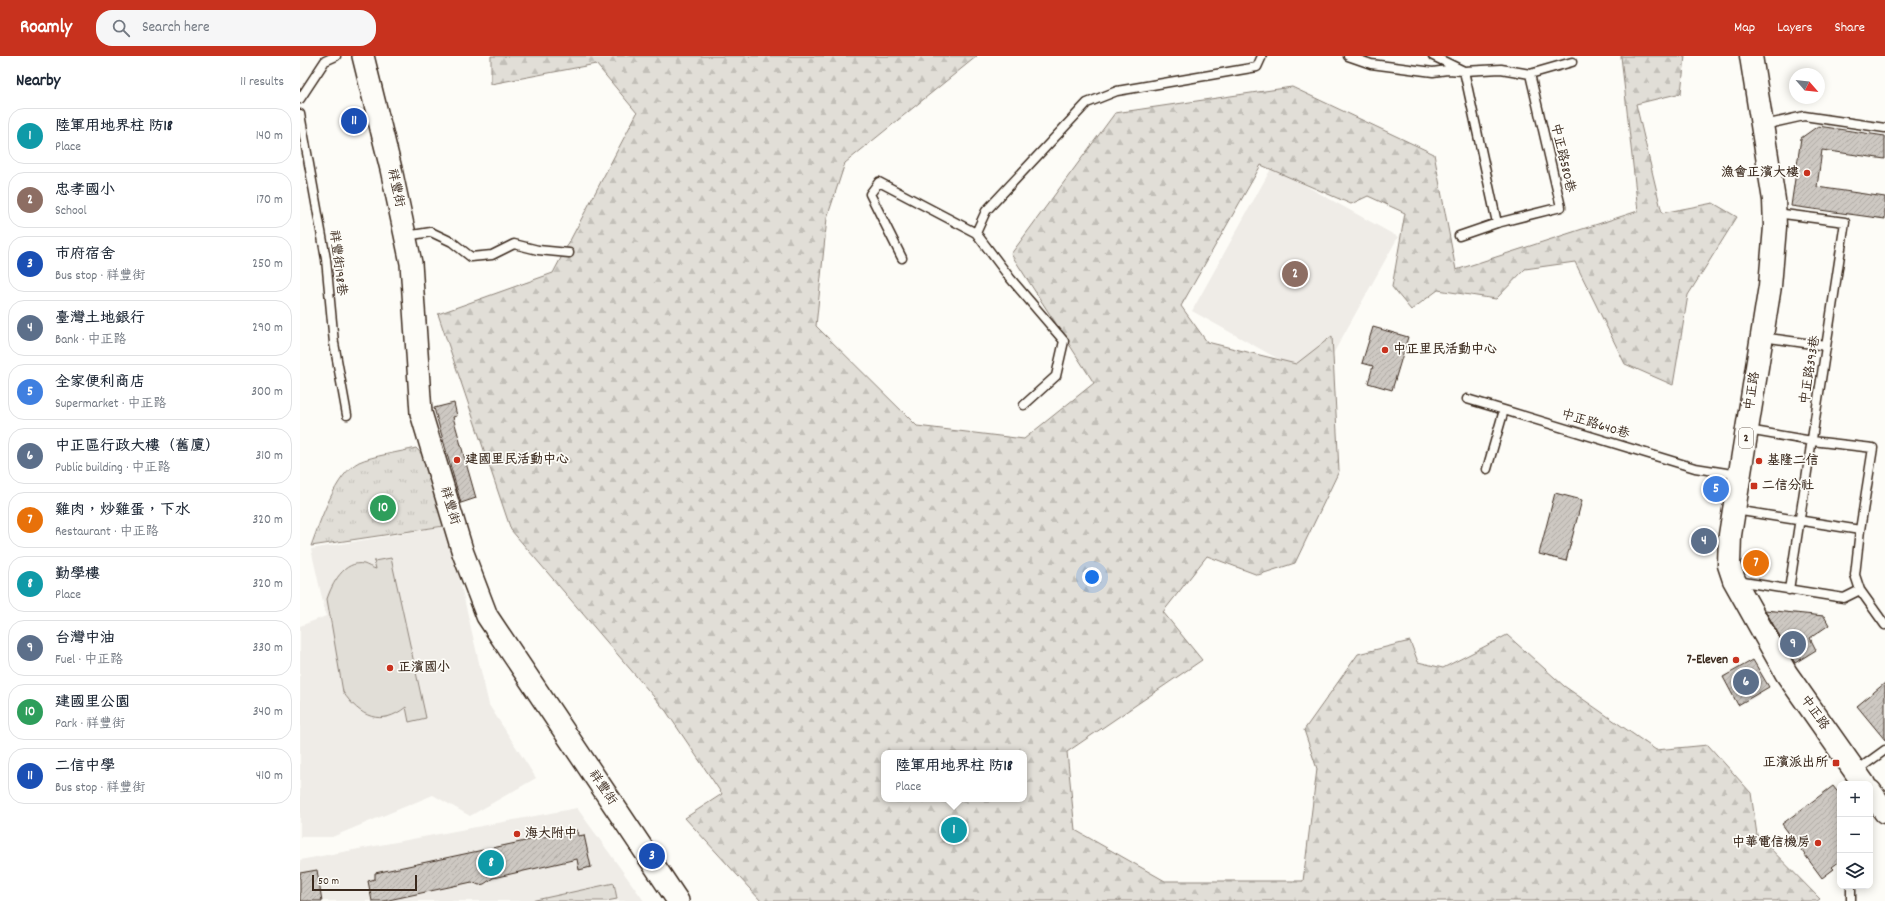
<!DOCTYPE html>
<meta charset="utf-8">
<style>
:root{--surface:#fff;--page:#f6f6f7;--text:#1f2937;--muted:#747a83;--line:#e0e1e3;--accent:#c8321e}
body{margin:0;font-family:Dekko,"LXGW WenKai TC",sans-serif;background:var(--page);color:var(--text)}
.controls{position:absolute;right:12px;bottom:12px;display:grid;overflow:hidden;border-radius:8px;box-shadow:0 2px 10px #0003}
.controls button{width:36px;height:36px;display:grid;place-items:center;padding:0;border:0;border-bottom:1px solid var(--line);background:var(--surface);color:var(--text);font:20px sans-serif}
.compass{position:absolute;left:1489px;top:12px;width:36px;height:36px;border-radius:50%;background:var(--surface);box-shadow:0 2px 10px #0003;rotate:118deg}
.scale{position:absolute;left:12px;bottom:10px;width:105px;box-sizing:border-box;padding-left:4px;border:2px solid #3b2a1e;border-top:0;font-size:11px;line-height:14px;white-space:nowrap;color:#3b2a1e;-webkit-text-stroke:3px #fdfcf7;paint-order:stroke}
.you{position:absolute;left:792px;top:521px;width:14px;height:14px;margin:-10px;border:3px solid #fff;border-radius:50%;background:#1a73e8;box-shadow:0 0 0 6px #1a73e833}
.badge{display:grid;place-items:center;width:26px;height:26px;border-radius:50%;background:var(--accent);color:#fff;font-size:13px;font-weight:700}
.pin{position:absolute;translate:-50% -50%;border:2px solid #fff;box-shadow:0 1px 4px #0006}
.popup{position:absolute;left:581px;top:694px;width:146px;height:52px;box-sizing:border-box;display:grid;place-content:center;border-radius:8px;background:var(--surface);filter:drop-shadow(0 1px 3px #0005);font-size:13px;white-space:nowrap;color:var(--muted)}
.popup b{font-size:15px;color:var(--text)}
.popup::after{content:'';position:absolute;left:50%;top:100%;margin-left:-8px;border:8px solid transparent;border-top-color:var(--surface)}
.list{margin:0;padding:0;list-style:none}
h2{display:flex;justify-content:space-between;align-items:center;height:52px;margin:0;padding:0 16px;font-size:17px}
h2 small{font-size:13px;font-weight:400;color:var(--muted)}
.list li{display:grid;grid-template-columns:26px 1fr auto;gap:12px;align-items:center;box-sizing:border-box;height:56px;margin:0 8px 8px;padding:0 8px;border:1px solid var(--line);border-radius:16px}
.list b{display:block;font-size:15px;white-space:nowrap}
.list p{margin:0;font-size:13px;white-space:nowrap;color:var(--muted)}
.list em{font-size:13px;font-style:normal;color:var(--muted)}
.icon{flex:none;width:22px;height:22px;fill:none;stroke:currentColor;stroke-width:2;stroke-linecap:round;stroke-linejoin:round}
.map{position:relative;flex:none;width:1585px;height:845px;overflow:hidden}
header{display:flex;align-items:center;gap:24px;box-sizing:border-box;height:56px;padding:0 20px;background:var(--accent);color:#fff}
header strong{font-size:19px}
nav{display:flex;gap:22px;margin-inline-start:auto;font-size:14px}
.search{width:280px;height:36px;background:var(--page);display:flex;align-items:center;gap:10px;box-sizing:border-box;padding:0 14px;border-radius:16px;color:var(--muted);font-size:15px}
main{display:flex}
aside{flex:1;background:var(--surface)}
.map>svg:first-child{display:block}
.built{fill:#efece7}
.forest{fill:url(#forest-firs);stroke:#8e847a;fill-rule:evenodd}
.park{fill:url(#park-tufts);stroke:#8e847a}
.pitch{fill:#e1ded7;stroke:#8e847a}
.building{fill:url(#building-hatch);stroke:#3b2a1e}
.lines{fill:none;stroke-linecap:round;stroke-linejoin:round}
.lane-casing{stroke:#3b2a1e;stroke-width:11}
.secondary-casing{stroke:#3b2a1e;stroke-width:24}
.primary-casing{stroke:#3b2a1e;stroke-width:25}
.lane{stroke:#fdfcf7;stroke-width:8}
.secondary{stroke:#fdfcf7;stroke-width:21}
.primary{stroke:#fdfcf7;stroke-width:22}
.poi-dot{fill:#c8321e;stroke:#fdfcf7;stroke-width:1.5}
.labels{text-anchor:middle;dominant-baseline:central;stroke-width:3.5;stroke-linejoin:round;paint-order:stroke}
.shield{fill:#fdfcf7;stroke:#75695f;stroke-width:1}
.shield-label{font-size:12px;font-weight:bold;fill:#3b2a1e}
.street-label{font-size:13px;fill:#3b2a1e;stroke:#fdfcf7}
.poi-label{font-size:13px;font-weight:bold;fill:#3b2a1e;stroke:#fdfcf7;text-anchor:start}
</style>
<header>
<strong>Roamly</strong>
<div class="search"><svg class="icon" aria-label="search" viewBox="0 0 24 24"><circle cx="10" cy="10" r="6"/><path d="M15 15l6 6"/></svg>Search here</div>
<nav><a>Map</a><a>Layers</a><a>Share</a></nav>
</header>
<main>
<aside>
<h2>Nearby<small>11 results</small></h2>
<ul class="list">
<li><span class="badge" style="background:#0f9aa8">1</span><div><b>陸軍用地界柱 防18</b><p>Place</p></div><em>140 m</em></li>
<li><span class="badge" style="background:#8d6e63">2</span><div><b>忠孝國小</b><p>School</p></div><em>170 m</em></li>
<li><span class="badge" style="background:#1a4fb4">3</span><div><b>市府宿舍</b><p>Bus stop · 祥豐街</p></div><em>250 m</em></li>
<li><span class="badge" style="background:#5c6f8a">4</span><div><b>臺灣土地銀行</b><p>Bank · 中正路</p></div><em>290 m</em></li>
<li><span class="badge" style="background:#3f7fe0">5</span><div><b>全家便利商店</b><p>Supermarket · 中正路</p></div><em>300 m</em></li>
<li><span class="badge" style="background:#5c6f8a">6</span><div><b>中正區行政大樓（舊廈）</b><p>Public building · 中正路</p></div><em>310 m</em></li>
<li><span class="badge" style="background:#e8710a">7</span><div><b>雞肉，炒雞蛋，下水</b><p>Restaurant · 中正路</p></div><em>320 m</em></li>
<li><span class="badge" style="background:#0f9aa8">8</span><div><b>勤學樓</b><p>Place</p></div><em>320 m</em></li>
<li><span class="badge" style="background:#5c6f8a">9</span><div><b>台灣中油</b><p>Fuel · 中正路</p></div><em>330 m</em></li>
<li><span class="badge" style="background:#2e9e5b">10</span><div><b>建國里公園</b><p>Park · 祥豐街</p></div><em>340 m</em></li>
<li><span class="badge" style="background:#1a4fb4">11</span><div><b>二信中學</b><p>Bus stop · 祥豐街</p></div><em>410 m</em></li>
</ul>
</aside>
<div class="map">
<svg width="1585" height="845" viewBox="0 0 1585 845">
<defs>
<pattern id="forest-firs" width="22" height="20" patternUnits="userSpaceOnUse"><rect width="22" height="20" fill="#e1ded7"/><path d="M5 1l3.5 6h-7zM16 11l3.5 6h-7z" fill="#c2bfb8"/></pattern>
<pattern id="park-tufts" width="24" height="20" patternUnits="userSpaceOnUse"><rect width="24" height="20" fill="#e1ded7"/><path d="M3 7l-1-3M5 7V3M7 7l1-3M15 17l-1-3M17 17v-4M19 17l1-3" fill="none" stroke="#c2bfb8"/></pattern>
<pattern id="building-hatch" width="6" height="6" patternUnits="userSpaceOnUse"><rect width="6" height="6" fill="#cdc8c2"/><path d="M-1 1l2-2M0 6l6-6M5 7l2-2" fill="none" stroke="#b1aca6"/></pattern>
</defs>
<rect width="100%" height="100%" fill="#fdfcf7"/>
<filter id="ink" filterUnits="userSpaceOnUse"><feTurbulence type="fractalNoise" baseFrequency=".025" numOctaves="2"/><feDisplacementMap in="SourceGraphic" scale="8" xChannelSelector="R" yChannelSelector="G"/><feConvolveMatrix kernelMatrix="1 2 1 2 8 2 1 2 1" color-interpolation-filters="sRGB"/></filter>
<g filter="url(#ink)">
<!-- built -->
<path class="built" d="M972,111L1098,181L1018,325L892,255Z
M147,470L189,649L236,722L170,760L133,739L32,781H0V570L26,560L11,493Z
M277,752L344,845H0V804Z"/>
<!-- forest -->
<path class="forest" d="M191,0H677L545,107L527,162L516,270L617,370L724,383L794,327L711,198L815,57L992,31L1134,98L1156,214L1338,155L1321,0H1385L1381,37L1336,48L1362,157L1413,147L1437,161L1388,239L1373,329L1325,308L1275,206L1225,213L1196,243L1138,234L1111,254L1092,231L1105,157L1068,140L1051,148L961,109L881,250L907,286L996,308L1032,280L1039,415L995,507L958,519L907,500L863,556L902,604L767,696L775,774L865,825H1003L1017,713L1004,674L1058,598L1110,585L1118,606L1143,612L1207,579L1264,630L1356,694L1408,689L1451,737L1457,779L1520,843L1517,845H461L385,762L422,738L366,655L211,474L138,258L253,217L337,57L296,8L191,28ZM584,697H724V743H584Z"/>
<!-- park -->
<path class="park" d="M116,392L129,406L144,470L11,490C20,466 35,418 59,406C72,400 101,396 116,392Z"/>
<!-- pitch -->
<path class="pitch" d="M91,502L126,662L109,666L106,651C81,671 60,661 43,636L27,543C32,528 44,504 64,508C67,509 72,512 76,513L74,505Z
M314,827L317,843L307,845H231Z"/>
<!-- building -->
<path class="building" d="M1518,70L1585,80V103L1522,94L1517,131L1585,141V163L1491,150L1501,82Z
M1073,271L1108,281L1092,334L1068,327L1073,310L1062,307Z
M154,347L157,360L153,361L176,442L161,447L134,352Z
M1255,437L1282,444L1266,505L1239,498Z
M1465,554L1524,560L1529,569L1510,582L1516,594L1495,607Z
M1453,604L1469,631L1438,649L1423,621Z
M1585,627V684L1557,650Z
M1533,730L1540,739V805L1532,811L1534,813L1522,822L1482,768Z
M277,774L278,780L284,779L291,811L279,814L277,803L193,822L184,828L179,829L172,826L84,845H72L68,825L75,823V817Z
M17,814L22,845H0V817Z"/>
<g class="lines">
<defs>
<path id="lane" d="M1048,0L1071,8L1133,16L1147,14L1164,15L1197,167
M1133,0L1164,15L1201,13L1230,18L1272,6
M0,43L25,5L36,0
M0,58L26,203L34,287L47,359
M1464,69L1504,60L1585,72
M1476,157L1545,166L1489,534
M676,177L710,222L764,285L756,320L724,349
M106,180L131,176L152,186L171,201L192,199L214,188L238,194L269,197
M1159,180L1197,167L1261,151L1230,18
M602,202L570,138L579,126L676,177L686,155L787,47L817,35L957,11L962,0
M1462,281L1526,290
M1167,343L1204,354
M1448,374L1512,385L1573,392L1560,474L1555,519L1560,534
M1187,413L1204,354L1395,412L1439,419
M1435,454L1560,474
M1437,525L1544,542L1560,534L1585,569
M1556,715L1585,694
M1551,830V845"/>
<path id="secondary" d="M63,0L91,113L111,207L121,357L163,497L187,560L378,845"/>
<path id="primary" d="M1451,0L1474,144L1475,171L1470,230L1430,479L1429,509L1434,524L1486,617L1564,728
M1570,735L1585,756"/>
</defs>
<!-- lane casing -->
<use href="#lane" class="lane-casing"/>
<!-- secondary casing -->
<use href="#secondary" class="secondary-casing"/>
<!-- primary casing -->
<use href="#primary" class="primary-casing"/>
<!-- lane -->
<use href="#lane" class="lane"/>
<!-- secondary -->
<use href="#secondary" class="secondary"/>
<!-- primary -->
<use href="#primary" class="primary"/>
</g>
</g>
<!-- markers -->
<g class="poi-dot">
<circle cx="1507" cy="117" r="4"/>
<circle cx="1085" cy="294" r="4"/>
<circle cx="157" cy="404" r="4"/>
<circle cx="1459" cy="405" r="4"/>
<rect x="1450" y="426" width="8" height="8" rx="2"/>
<circle cx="1436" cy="604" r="4"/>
<circle cx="90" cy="612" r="4"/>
<rect x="1532" y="703" width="8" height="8" rx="2"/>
<circle cx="217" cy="778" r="4"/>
<circle cx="1518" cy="787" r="4"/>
</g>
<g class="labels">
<!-- shield labels -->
<rect class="shield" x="1439" y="372" width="14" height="20" rx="3"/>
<g class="shield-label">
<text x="1446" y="382">2</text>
</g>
<!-- street labels -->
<g class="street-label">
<text transform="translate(1262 102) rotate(77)">中正路580巷</text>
<text transform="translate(95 132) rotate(78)">祥豐街</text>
<text transform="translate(37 207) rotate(83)">祥豐街198巷</text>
<text transform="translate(1511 314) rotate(-81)">中正路393巷</text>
<text transform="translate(1453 335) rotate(-81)">中正路</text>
<text transform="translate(1295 369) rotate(17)">中正路640巷</text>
<text transform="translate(149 450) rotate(73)">祥豐街</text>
<text transform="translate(1514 657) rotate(55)">中正路</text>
<text transform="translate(302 732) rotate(56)">祥豐街</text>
</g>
<!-- poi labels -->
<g class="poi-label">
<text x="1499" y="117" text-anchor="end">漁會正濱大樓</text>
<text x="1093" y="294">中正里民活動中心</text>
<text x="165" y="404">建國里民活動中心</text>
<text x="1467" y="405">基隆二信</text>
<text x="1462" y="430">二信分社</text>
<text x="1428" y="604" text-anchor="end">7-Eleven</text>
<text x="98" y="612">正濱國小</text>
<text x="1528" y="707" text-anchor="end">正濱派出所</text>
<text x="225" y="778">海大附中</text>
<text x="1510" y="787" text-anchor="end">中華電信機房</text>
</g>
</g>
</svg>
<div class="controls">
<button>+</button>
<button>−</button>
<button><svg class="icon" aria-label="layers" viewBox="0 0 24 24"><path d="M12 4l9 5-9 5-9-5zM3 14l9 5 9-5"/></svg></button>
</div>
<svg class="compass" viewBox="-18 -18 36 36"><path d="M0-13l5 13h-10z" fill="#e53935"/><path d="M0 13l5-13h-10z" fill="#747a83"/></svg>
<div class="scale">50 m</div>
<div class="you"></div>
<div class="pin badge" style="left:654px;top:774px;background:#0f9aa8">1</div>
<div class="popup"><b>陸軍用地界柱 防18</b>Place</div>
<div class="pin badge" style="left:995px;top:218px;background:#8d6e63">2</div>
<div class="pin badge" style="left:352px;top:800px;background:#1a4fb4">3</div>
<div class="pin badge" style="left:1404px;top:485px;background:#5c6f8a">4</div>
<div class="pin badge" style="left:1416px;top:433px;background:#3f7fe0">5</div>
<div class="pin badge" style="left:1446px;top:626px;background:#5c6f8a">6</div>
<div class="pin badge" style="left:1456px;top:507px;background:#e8710a">7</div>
<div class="pin badge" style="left:191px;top:807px;background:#0f9aa8">8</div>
<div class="pin badge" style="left:1493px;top:588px;background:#5c6f8a">9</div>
<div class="pin badge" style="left:83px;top:452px;background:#2e9e5b">10</div>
<div class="pin badge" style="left:54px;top:65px;background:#1a4fb4">11</div>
</div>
</main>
